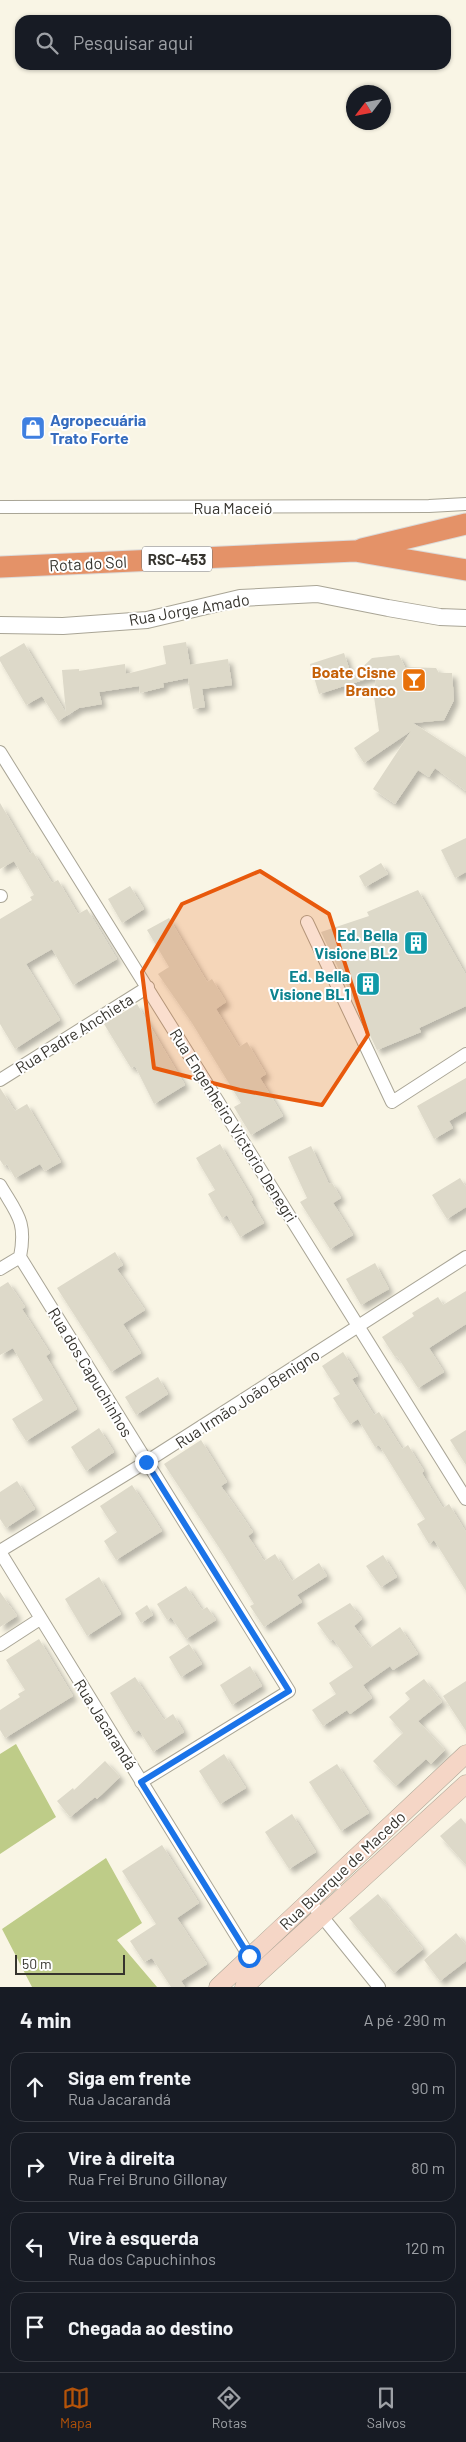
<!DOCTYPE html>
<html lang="pt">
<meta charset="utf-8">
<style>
:root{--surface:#171b24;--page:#20242c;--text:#f1f3f6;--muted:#9ea1a6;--line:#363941;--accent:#b45309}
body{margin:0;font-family:Barlow,sans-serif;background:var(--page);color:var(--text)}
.compass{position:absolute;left:346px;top:85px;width:45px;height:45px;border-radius:50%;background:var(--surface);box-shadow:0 1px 4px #0004;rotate:238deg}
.scale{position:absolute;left:15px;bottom:12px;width:110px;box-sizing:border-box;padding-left:5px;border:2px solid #36342e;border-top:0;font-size:14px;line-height:18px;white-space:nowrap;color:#36342e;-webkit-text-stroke:4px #fff;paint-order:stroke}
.stop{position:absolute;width:15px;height:15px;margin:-11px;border:4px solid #1a73e8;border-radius:50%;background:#fff}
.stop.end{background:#1a73e8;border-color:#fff;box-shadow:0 1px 5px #0008}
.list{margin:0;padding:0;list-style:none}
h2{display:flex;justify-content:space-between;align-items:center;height:65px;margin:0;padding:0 20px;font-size:21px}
h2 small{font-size:16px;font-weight:400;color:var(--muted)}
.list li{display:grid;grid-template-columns:32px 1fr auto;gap:15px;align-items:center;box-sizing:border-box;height:70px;margin:0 10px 10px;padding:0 10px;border:1px solid var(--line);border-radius:15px}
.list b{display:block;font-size:19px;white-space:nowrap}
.list p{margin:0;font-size:16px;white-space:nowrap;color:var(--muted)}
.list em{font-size:16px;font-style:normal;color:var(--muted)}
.icon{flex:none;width:28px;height:28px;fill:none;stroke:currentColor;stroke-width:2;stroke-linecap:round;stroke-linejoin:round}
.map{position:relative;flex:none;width:466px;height:1987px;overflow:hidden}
.search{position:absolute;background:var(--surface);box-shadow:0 1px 4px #0004;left:15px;right:15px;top:15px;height:55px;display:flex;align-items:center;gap:12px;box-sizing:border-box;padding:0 18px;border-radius:15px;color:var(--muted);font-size:19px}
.sheet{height:385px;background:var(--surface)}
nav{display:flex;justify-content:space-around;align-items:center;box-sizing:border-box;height:70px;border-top:1px solid var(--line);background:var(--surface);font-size:14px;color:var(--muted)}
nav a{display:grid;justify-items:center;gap:2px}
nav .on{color:var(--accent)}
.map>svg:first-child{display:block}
.forest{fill:#becc88}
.building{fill:#ddd9c9;filter:url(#shadow)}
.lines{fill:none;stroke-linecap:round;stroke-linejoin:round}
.minor-casing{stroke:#a9a596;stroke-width:14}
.tertiary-casing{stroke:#a9a596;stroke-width:18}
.secondary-casing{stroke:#a9a596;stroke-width:19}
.trunk-casing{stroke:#dbdad9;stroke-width:23}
.minor{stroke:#fff;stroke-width:12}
.tertiary{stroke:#fff;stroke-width:16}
.secondary{stroke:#f5d6c6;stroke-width:18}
.trunk{stroke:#e49268;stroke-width:21}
.route{stroke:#1a73e8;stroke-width:6}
.marked{fill:#e8590c;fill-opacity:0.2;stroke:#e8590c;stroke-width:4;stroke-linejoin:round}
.labels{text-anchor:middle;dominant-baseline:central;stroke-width:4;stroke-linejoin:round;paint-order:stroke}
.shield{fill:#fff;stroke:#72716d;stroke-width:1}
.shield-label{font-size:15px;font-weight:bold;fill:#36342e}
.shop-label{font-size:16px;font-weight:bold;fill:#366cbe;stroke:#fff;text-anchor:start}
.street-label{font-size:16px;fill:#36342e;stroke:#fff}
.food-label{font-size:16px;font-weight:bold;fill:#c56008;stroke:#fff;text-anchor:end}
.culture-label{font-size:16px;font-weight:bold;fill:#0d838f;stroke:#fff;text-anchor:end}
</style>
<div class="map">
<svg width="466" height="1987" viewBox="0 0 466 1987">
<defs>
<filter id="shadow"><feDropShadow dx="4.5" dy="4.5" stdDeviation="2.5" flood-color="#0004"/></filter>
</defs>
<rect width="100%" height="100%" fill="#f9f5e5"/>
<!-- forest -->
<path class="forest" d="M16,1744L56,1817L0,1854V1754Z
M106,1858L142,1923L117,1940L157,1987H32L2,1929Z"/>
<!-- building -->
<path class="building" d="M186,642L190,665L228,659L232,685L202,689L205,707L193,709L188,678L163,683L164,687L140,693L139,686L99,692L102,704L79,708L58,721L42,696L26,705L0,661V657L24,643L66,713L62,670L79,669V671L125,664L126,674L166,664L163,646Z
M344,653L352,677L372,658L399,655L405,667L436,668L439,673H452L454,700L444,720L413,723L466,757V791L435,768L429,777L418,770L395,804L373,789L411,731L364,763L354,748L379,731L374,697L376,676L319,694L310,664Z
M0,803L30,854L33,852L52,883L58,880L78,914L87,909L117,959L73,985L52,949L26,964L60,1020L15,1049L0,1024V919L32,900L30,897L34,895L14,861L0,869Z
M466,838V872L455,878L441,850Z
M381,863L388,874L365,887L359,876Z
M130,886L144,909L122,923L108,899Z
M418,890L466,975V1006L419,1028L421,1032L377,1050L321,932L369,916L367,912Z
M169,918L207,982L212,979L226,1002L216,1009L239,1047L247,1042L266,1074L260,1078L283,1116L251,1135L234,1107L241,1103L192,1023L158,974L169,967L147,930Z
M137,1004L185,1085L154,1104L135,1066L131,1068L104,1024Z
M466,1078V1111L449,1121L453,1128L434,1139L417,1106Z
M0,1088L15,1111L27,1104L61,1162L45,1171L40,1164L15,1178L7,1164L4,1166L0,1160Z
M220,1144L253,1200L251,1201L264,1223L240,1237L227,1215L222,1218L208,1194L215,1190L196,1158Z
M311,1146L329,1184L332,1183L341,1198L333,1203L353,1235L330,1249L300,1202L307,1198L288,1157Z
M460,1178L466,1187V1207L447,1219L432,1195Z
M115,1252L123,1265L117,1269L145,1310L123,1324L141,1353L111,1372L57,1288Z
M375,1263L389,1289L361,1305L346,1279Z
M8,1282L25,1307L22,1309L50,1353L46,1356L77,1409L26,1441L12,1419L43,1400L13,1348L0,1355V1287Z
M466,1291V1324L429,1348L444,1372L418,1388L397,1356L395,1357L382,1337L414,1316L412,1313L438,1297L443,1305Z
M343,1352L358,1376L352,1379L374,1415L379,1412L402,1449L408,1445L424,1471L422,1473L443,1508L449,1504L466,1532V1591L434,1540L429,1544L417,1524L425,1519L379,1445L375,1447L358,1419L350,1424L333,1398L340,1394L322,1366Z
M158,1377L168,1394L136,1415L125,1397Z
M99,1428L114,1452L86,1471L71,1447Z
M466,1430V1465L450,1440Z
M201,1440L227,1482L221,1486L253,1532L248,1536L264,1561L275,1554L292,1581L319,1563L327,1576L297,1595L302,1602L264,1627L250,1606L254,1604L224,1555L164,1464Z
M17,1481L35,1509L6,1528L0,1519V1492Z
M132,1485L162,1531L116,1560L104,1541L117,1532L100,1506Z
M383,1555L397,1577L381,1587L366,1566Z
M99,1577L121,1614L87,1636L65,1599Z
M186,1586L202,1610L207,1607L216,1620L186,1639L171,1617L167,1620L157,1604Z
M0,1592L17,1616L0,1627Z
M350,1603L362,1619L354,1626L370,1648L400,1627L418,1654L393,1670L390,1666L363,1685L372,1698L350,1714L347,1710L323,1726L312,1710L336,1694L329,1683L353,1667L333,1639L330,1641L317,1623Z
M147,1605L153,1615L141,1623L135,1613Z
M39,1639L73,1696L5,1738L0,1730V1710L20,1697L18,1694L25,1690L6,1660Z
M189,1644L202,1664L181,1677L169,1657Z
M250,1666L262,1686L232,1705L220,1685Z
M135,1677L164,1720L173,1714L184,1732L153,1752L139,1730L134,1733L110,1693Z
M424,1679L442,1702L418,1721L445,1750L431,1764L426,1759L396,1786L373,1761L403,1733L389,1717L410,1699L405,1693Z
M466,1681V1731L443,1696Z
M224,1754L246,1788L220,1804L199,1771Z
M105,1761L120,1777L97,1799L95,1797L70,1817L57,1801L73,1788L74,1790Z
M337,1764L369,1813L341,1831L309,1782Z
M292,1814L316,1852L289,1869L265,1832Z
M461,1818L466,1824V1865L440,1836Z
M162,1845L199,1903L177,1918L207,1964L181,1981L185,1987H171L152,1958L144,1962L130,1941L156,1924L122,1871Z
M378,1894L423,1949L394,1973L349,1918Z
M456,1933L466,1945V1961L440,1981L424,1960Z"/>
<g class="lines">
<defs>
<path id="minor" d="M0,507L429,506L466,504
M0,752L466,1499
M0,896H1
M307,922L392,1102L466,1054
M0,1080L148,987
M0,1185C17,1214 27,1221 20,1257
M20,1257L289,1691L141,1782
M0,1269L20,1257
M0,1551L146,1462L466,1257
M0,1552L249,1956L262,1971
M0,1645L40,1619
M316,1909L379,1987"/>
<path id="tertiary" d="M0,625L63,626L147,620L240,598L317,594L388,608L440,617L466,618"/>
<path id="secondary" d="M218,1987L466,1754
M244,1987L466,1784"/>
<path id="trunk" d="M362,549L466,524
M0,567L355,551L466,570"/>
</defs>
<!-- minor casing -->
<use href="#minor" class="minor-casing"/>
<!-- tertiary casing -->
<use href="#tertiary" class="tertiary-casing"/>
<!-- secondary casing -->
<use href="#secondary" class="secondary-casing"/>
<!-- trunk casing -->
<use href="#trunk" class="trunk-casing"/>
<!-- minor -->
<use href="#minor" class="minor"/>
<!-- tertiary -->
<use href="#tertiary" class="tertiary"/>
<!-- secondary -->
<use href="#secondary" class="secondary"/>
<!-- trunk -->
<use href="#trunk" class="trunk"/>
</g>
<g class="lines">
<!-- route -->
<path class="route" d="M146,1462L289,1691L141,1782L249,1956"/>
</g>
<!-- marked area -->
<path class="marked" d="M260,871L329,914L368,1035L322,1105L240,1090L154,1068L142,972L182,904Z"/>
<!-- icons -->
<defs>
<symbol id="shop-square" viewBox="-11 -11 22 22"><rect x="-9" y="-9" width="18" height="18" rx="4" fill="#3f7fe0" stroke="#fff"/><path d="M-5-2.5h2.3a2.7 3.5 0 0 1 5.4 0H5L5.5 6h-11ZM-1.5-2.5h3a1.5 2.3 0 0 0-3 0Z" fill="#fff"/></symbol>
<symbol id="bar-square" viewBox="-11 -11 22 22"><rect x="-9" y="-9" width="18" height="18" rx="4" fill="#e8710a" stroke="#fff"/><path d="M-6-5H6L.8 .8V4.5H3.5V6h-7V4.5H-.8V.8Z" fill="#fff"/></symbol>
<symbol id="building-square" viewBox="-11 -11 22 22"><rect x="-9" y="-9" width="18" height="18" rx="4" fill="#0f9aa8" stroke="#fff"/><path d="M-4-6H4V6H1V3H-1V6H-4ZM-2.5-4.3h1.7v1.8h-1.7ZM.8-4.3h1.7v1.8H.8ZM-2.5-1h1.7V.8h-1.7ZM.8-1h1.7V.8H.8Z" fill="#fff"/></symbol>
</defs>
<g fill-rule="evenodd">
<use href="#shop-square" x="19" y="414" width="28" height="28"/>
<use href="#bar-square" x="400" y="666" width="28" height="28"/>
<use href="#building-square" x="402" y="929" width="28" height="28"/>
<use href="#building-square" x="354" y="970" width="28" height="28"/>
</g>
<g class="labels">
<!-- shield labels -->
<rect class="shield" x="142" y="546.5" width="70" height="25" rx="4"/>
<g class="shield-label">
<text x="177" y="559">RSC-453</text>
</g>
<!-- shop labels -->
<g class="shop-label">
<text x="50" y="419">Agropecuária<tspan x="50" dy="18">Trato Forte</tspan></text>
</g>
<!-- street labels -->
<g class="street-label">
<text x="233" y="507">Rua Maceió</text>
<text transform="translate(88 563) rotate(-3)">Rota do Sol</text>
<text transform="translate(189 609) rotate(-10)">Rua Jorge Amado</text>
<text transform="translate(74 1033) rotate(-32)">Rua Padre Anchieta</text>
<text transform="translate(234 1125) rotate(58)">Rua Engenheiro Victorio Denegri</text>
<text transform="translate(91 1372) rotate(59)">Rua dos Capuchinhos</text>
<text transform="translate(247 1398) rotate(-33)">Rua Irmão João Benigno</text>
<text transform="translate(106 1724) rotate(58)">Rua Jacarandá</text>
<text transform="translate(342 1870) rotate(-43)">Rua Buarque de Macedo</text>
</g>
<!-- food labels -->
<g class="food-label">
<text x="396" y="671">Boate Cisne<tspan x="396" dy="18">Branco</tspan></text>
</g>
<!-- culture labels -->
<g class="culture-label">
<text x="398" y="934">Ed. Bella<tspan x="398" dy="18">Visione BL2</tspan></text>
<text x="350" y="975">Ed. Bella<tspan x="350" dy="18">Visione BL1</tspan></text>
</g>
</g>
</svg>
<svg class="compass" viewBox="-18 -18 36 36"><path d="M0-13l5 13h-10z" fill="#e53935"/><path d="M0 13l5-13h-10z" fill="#9ea1a6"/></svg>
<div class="scale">50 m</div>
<div class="stop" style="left:249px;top:1956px"></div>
<div class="stop end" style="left:146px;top:1462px"></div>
<div class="search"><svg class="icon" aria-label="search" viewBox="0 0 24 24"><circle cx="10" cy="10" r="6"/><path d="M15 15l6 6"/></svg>Pesquisar aqui</div>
</div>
<section class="sheet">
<h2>4 min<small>A pé · 290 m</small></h2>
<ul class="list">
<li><svg class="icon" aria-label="ahead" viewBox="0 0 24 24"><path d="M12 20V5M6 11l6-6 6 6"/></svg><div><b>Siga em frente</b><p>Rua Jacarandá</p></div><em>90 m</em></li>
<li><svg class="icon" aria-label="right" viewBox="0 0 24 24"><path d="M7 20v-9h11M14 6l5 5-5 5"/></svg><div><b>Vire à direita</b><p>Rua Frei Bruno Gillonay</p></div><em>80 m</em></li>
<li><svg class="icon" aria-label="left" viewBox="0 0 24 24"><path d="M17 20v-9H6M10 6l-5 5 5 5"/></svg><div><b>Vire à esquerda</b><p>Rua dos Capuchinhos</p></div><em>120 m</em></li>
<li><svg class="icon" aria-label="arrive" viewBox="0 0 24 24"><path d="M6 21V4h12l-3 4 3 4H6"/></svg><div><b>Chegada ao destino</b></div></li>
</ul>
</section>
<nav>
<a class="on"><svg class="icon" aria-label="map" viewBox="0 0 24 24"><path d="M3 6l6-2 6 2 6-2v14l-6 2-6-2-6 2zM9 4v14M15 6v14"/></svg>Mapa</a>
<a><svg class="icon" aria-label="directions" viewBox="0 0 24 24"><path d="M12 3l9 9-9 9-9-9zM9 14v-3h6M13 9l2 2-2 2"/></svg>Rotas</a>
<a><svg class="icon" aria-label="saved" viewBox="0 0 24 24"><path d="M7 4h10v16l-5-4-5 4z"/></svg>Salvos</a>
</nav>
